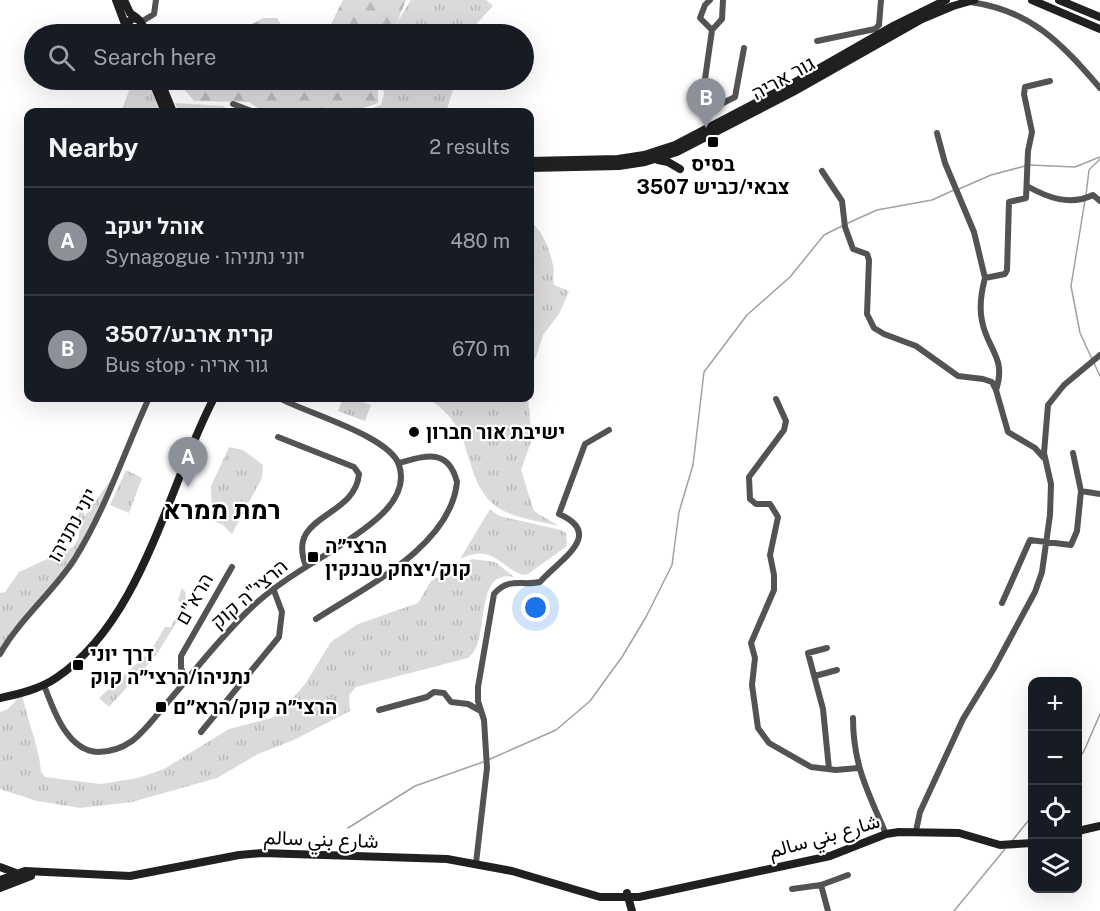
<!DOCTYPE html>
<meta charset="utf-8">
<style>
:root{--surface:#171b24;--page:#20242c;--text:#f1f3f6;--muted:#9ea1a6;--line:#363941;--accent:#8c9099}
body{margin:0;font-family:"Public Sans",Vazirmatn,Heebo,sans-serif;background:var(--page);color:var(--text)}
.controls{position:absolute;right:18px;bottom:18px;display:grid;overflow:hidden;border-radius:12px;box-shadow:0 6px 24px #0002}
.controls button{width:54px;height:54px;display:grid;place-items:center;padding:0;border:0;border-bottom:2px solid var(--line);background:var(--surface);color:var(--text);font:30px sans-serif}
.you{position:absolute;left:536px;top:608px;width:21px;height:21px;margin:-15px;border:4px solid #fff;border-radius:50%;background:#1a73e8;box-shadow:0 0 0 9px #1a73e833}
.badge{display:grid;place-items:center;width:39px;height:39px;border-radius:50%;background:var(--accent);color:#fff;font-size:20px;font-weight:700}
.pin{position:absolute;translate:-50% -50px;filter:drop-shadow(0 2px 3px #0008)}
.pin::after{content:'';position:absolute;top:32px;width:21px;height:18px;background:inherit;clip-path:polygon(0 0,100% 0,50% 100%)}
.list{margin:0;padding:0;list-style:none}
h2{display:flex;justify-content:space-between;align-items:center;height:78px;margin:0;padding:0 24px;font-size:26px}
h2 small{font-size:20px;font-weight:400;color:var(--muted)}
.list li{display:grid;grid-template-columns:39px 1fr auto;gap:18px;align-items:center;box-sizing:border-box;height:108px;padding:0 24px;border-top:2px solid var(--line)}
.list b{display:block;font-size:22px;white-space:nowrap}
.list p{margin:0;font-size:20px;white-space:nowrap;color:var(--muted)}
.list em{font-size:20px;font-style:normal;color:var(--muted)}
.icon{flex:none;width:33px;height:33px;fill:none;stroke:currentColor;stroke-width:2;stroke-linecap:round;stroke-linejoin:round}
.map{position:relative;flex:none;width:1100px;height:911px;overflow:hidden}
.search{position:absolute;background:var(--surface);box-shadow:0 6px 24px #0002;left:24px;top:24px;width:510px;height:66px;display:flex;align-items:center;gap:15px;box-sizing:border-box;padding:0 21px;border-radius:33px;color:var(--muted);font-size:22px}
.panel{position:absolute;background:var(--surface);box-shadow:0 6px 24px #0002;left:24px;top:108px;width:510px;height:294px;border-radius:12px}
.map>svg:first-child{display:block}
.grass{fill:url(#grass-tufts)}
.forest{fill:url(#forest-firs)}
.lines{fill:none;stroke-linecap:round;stroke-linejoin:round}
.stream{stroke:#a1a1a1;stroke-width:1.5}
.street{stroke:#535353;stroke-width:6}
.secondary{stroke:#202020;stroke-width:8}
.poi-dot{fill:#000;stroke:#fff;stroke-width:2}
.labels{text-anchor:middle;dominant-baseline:central;stroke-width:4.5;stroke-linejoin:round;paint-order:stroke}
.street-label{font-size:20px;fill:#000;stroke:#fff}
.poi-label{font-size:20px;font-weight:bold;fill:#000;stroke:#fff;text-anchor:start}
.district-label{font-size:26px;font-weight:bold;fill:#000;stroke:#fff}
</style>
<div class="map">
<svg width="1100" height="911" viewBox="0 0 1100 911">
<defs>
<pattern id="grass-tufts" width="24" height="20" patternUnits="userSpaceOnUse" patternTransform="scale(1.5)"><rect width="24" height="20" fill="#dadada"/><path d="M3 7l-1-3M5 7V3M7 7l1-3M15 17l-1-3M17 17v-4M19 17l1-3" fill="none" stroke="#b9b9b9"/></pattern>
<pattern id="forest-firs" width="22" height="20" patternUnits="userSpaceOnUse" patternTransform="scale(1.5)"><rect width="22" height="20" fill="#dadada"/><path d="M5 1l3.5 6h-7zM16 11l3.5 6h-7z" fill="#b9b9b9"/></pattern>
</defs>
<rect width="100%" height="100%" fill="#fff"/>
<!-- grass -->
<path class="grass" d="M411,0H486L493,6L467,34H390Z
M133,80H148L160,112H121Z
M382,80H456L446,112H361L381,105L384,94Z
M175,103L224,106L227,112H179Z
M530,221C542,230 550,250 553,265C555,272 552,278 554,285L569,291L559,314L543,335L536,357L530,368Z
M343,398H352L371,405L365,421L338,411Z
M428,398H528L532,439L521,470L534,511L559,526C541,522 519,519 502,510C471,493 472,455 457,427C450,415 439,406 428,398Z
M229,447L243,450L263,465L262,478L232,534L223,525L212,520L211,486Z
M126,470L142,478L129,513L110,505Z
M115,474L78,550L0,651V593L5,592L19,572L73,547L79,537V494L85,516Z
M490,509L499,516L561,530L566,533L567,546L528,574L523,575C497,565 493,544 460,559Z
M472,559L495,562L514,577C472,568 492,641 468,658L356,687L349,695L350,711L294,740L258,754L217,778L132,802L80,808L37,801L0,789V712L8,709L22,694C27,721 39,745 41,772L45,777L101,784L138,778L164,769L229,729L272,718L279,714L305,684L331,642L358,624L418,603L431,581Z
M182,588L186,593L184,610L155,657L149,654L165,627H171L182,604L178,600Z
M145,656L151,661L109,707L99,698Z"/>
<!-- forest -->
<path class="forest" d="M343,0H406L396,25L388,34H326Z
M263,18H277L287,34H234Z
M176,80H378V103L352,112H264L249,102L194,101Z"/>
<g class="lines">
<!-- stream -->
<path class="stream" d="M1030,165L1075,167L1100,157
M959,189L991,175L1025,166
M1086,195L1089,170L1100,159
M1085,200L1071,286L1080,333L1092,359
M848,223L877,210L932,200L954,190
M1094,363L1100,376
M488,760L556,730L590,701L622,657L646,617L672,565L679,512L693,465L704,372L747,315L790,277L824,235L844,225
M1078,760L1084,751L1100,714
M348,828L415,786L483,762
M1012,841L1032,816
M954,911L1005,849"/>
<!-- street -->
<path class="street" d="M710,0L705,5L700,18L712,30
M723,0L722,19L712,30L705,79L713,98L723,103L735,97L744,48
M970,2C1031,10 1061,43 1100,88
M141,22L154,14L156,0
M817,41L875,29L879,25L881,0
M233,104L254,112
M937,133L945,163L974,232L985,278
M822,171L842,201L845,227L853,249L867,254L869,260L867,314L874,328L884,334L916,346L958,376L983,379L992,382L996,390L1008,432L1035,448L1043,457
M1027,186C1048,198 1070,206 1093,195L1100,201
M996,390C1007,358 987,349 982,321C979,307 981,293 985,278L1005,274L1007,270L1009,202L1026,198L1028,151L1032,132L1024,94L1025,87L1050,81
M776,399L786,421L784,430L749,477L750,499L756,504H770L778,517L770,555L774,575V590L751,643L755,658L752,685L758,728L769,743L811,767L836,770L858,768
M278,437L354,467L359,474C355,519 285,514 306,566
M1073,453L1081,491
M1002,603L1030,540L1071,545L1077,531L1081,491L1100,494
M316,619C364,588 451,546 457,482C448,447 425,456 399,463
M827,648L808,653L823,709L829,769
M0,654C20,619 52,593 74,560C106,509 124,452 149,398
M815,676L837,670
M187,680L181,668V656L232,567
M44,685C53,709 67,751 98,752C110,752 122,748 132,741C145,731 155,717 166,704C195,671 221,636 253,606C278,583 306,567 335,549C360,532 412,503 399,465C390,436 306,413 279,398
M379,710L427,697L434,692L444,693L451,702L468,704L479,710
M853,718C853,765 868,792 886,834
M201,732L279,637L282,612L273,588
M916,831L920,812L963,719L993,670L1035,592L1042,572L1050,515L1051,484L1044,453L1048,405L1064,385L1100,355
M476,863L487,768L484,720L478,701V687L494,594C509,577 521,586 540,582C556,562 607,535 559,514L585,444L609,430
M792,889L821,885
M828,911L821,885L848,875"/>
<!-- secondary -->
<path class="secondary" d="M116,0L125,24
M124,0L130,13L137,18
M1032,0L1100,29
M1059,0L1100,17
M130,34L125,24L134,18L139,20L143,26L138,34
M152,80L165,112
M160,80L173,112
M658,160L668,162L680,169
M530,161L618,159L644,155L675,145L790,85L895,25L946,0
M530,168L619,166L645,162L677,152L793,92L922,19L953,6L974,0
M0,698C19,694 40,689 56,678C143,620 168,485 214,398
M1078,831L1100,826
M0,867L16,873
M0,880L25,871L130,876L239,855L262,853L447,859L512,871L600,897H639L830,856L886,834L899,832L959,833L1000,845L1032,843
M0,888L31,876
M627,893L632,911"/>
</g>
<!-- markers -->
<g class="poi-dot">
<rect x="707" y="136" width="12" height="12" rx="3"/>
<circle cx="414" cy="432" r="6"/>
<rect x="307" y="551" width="12" height="12" rx="3"/>
<rect x="72" y="659" width="12" height="12" rx="3"/>
<rect x="155" y="701" width="12" height="12" rx="3"/>
</g>
<g class="labels">
<!-- street labels -->
<g class="street-label">
<text transform="translate(783 78) rotate(-29)">גור אריה</text>
<text transform="translate(72 525) rotate(-61)">יוני נתניהו</text>
<text transform="translate(249 594) rotate(-41)">הרצי"ה קוק</text>
<text transform="translate(194 599) rotate(-60)">הרא"ם</text>
<text transform="translate(824 836) rotate(-16)">شارع بني سالم</text>
<text transform="translate(321 839) rotate(2)">شارع بني سالم</text>
</g>
<!-- poi labels -->
<g class="poi-label">
<text x="713" y="164" text-anchor="middle">בסיס<tspan x="713" dy="23">צבאי/כביש 3507</tspan></text>
<text x="426" y="432">ישיבת אור חברון</text>
<text x="325" y="546">הרצי״ה<tspan x="325" dy="23">קוק/יצחק טבנקין</tspan></text>
<text x="90" y="654">דרך יוני<tspan x="90" dy="23">נתניהו/הרצי״ה קוק</tspan></text>
<text x="173" y="707">הרצי״ה קוק/הרא״ם</text>
</g>
<!-- district labels -->
<g class="district-label">
<text x="222" y="509">רמת ממרא</text>
</g>
</g>
</svg>
<div class="controls">
<button>+</button>
<button>−</button>
<button><svg class="icon" aria-label="locate" viewBox="0 0 24 24"><circle cx="12" cy="12" r="6"/><path d="M12 2v4M12 18v4M2 12h4M18 12h4"/></svg></button>
<button><svg class="icon" aria-label="layers" viewBox="0 0 24 24"><path d="M12 4l9 5-9 5-9-5zM3 14l9 5 9-5"/></svg></button>
</div>
<div class="you"></div>
<div class="pin badge" style="left:188px;top:487px">A</div>
<div class="pin badge" style="left:706px;top:128px">B</div>
<div class="search"><svg class="icon" aria-label="search" viewBox="0 0 24 24"><circle cx="10" cy="10" r="6"/><path d="M15 15l6 6"/></svg>Search here</div>
<section class="panel">
<h2>Nearby<small>2 results</small></h2>
<ul class="list">
<li><span class="badge">A</span><div><b>אוהל יעקב</b><p>Synagogue · יוני נתניהו</p></div><em>480 m</em></li>
<li><span class="badge">B</span><div><b>קרית ארבע/3507</b><p>Bus stop · גור אריה</p></div><em>670 m</em></li>
</ul>
</section>
</div>
